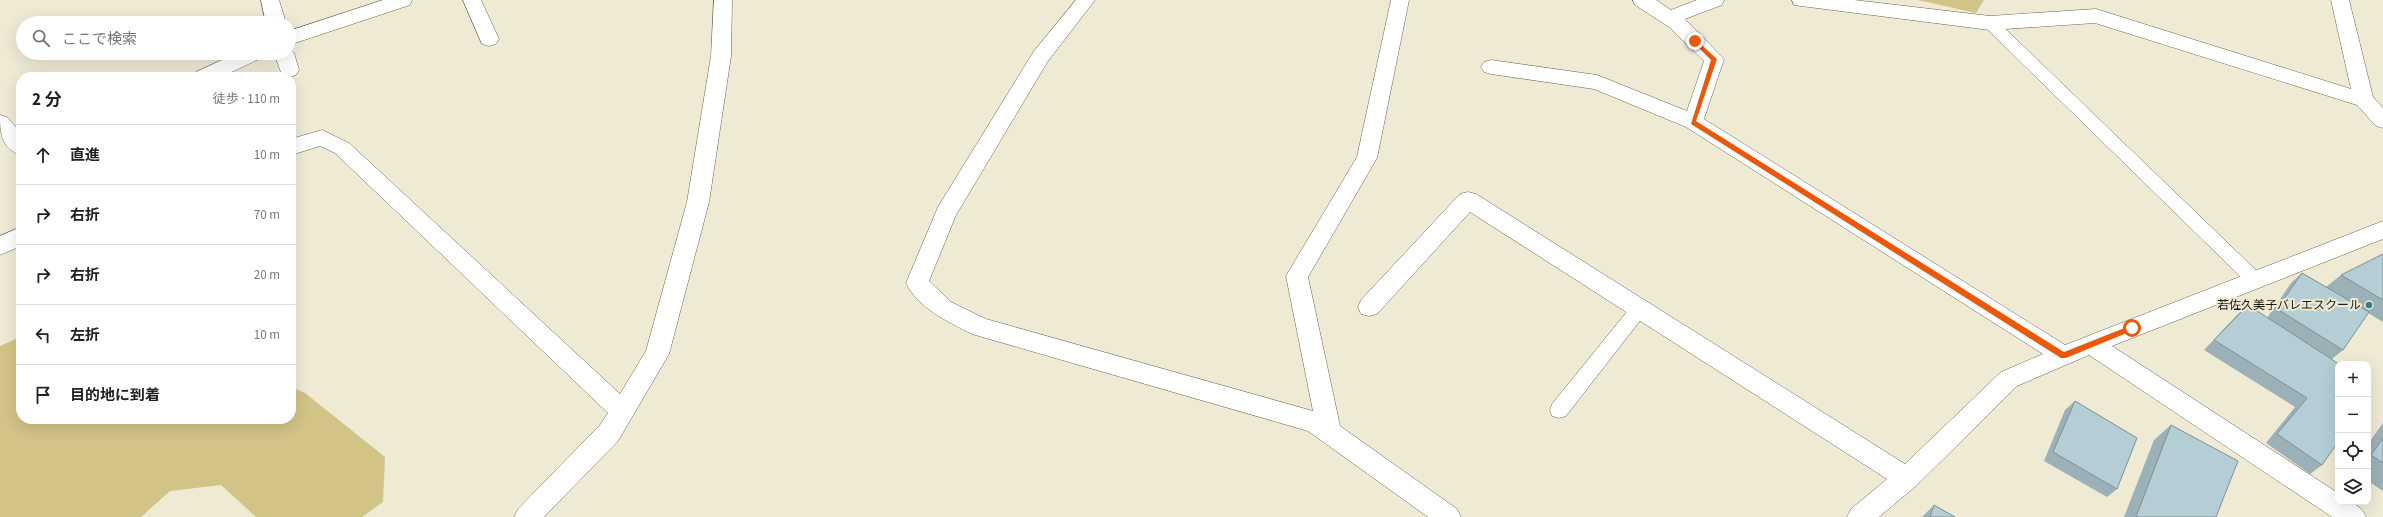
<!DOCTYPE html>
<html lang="ja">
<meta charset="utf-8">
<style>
:root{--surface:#fff;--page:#f6f6f6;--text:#222;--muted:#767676;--line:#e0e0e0}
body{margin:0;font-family:"Source Sans 3","Noto Sans JP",sans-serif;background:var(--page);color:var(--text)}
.controls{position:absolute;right:12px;bottom:12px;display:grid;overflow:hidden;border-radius:8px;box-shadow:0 4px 16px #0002}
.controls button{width:36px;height:36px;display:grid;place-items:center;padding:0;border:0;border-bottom:1px solid var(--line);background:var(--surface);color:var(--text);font:20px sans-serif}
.stop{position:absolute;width:12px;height:12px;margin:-9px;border:3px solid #ea580c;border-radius:50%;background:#fff}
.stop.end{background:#ea580c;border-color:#fff;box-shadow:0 1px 4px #0008}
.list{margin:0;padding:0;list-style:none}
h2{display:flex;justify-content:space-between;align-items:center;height:52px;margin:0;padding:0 16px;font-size:17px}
h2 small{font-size:13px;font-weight:400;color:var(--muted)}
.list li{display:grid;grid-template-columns:26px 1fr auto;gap:12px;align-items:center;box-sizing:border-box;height:60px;padding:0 16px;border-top:1px solid var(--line)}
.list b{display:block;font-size:15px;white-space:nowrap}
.list em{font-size:13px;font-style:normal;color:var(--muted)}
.icon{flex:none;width:22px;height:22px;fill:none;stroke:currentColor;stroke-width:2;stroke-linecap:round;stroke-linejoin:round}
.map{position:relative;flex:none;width:2383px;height:517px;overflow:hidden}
.search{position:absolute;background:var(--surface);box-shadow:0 4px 16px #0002;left:16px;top:16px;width:280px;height:44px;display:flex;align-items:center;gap:10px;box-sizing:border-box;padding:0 14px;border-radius:22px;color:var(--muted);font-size:15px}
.panel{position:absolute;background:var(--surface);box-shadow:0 4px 16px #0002;left:16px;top:72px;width:280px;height:352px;border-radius:16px}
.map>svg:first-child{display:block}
.green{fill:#d2c387}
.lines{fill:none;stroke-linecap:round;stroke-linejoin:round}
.service-casing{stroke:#686451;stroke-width:1}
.minor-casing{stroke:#686451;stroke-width:1}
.service{fill:#fff;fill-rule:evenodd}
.minor{fill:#fff;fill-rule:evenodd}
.wall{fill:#9cb1b7}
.building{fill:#b5ced5;stroke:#7f9095}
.route{fill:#ea580c}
.poi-dot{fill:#377b8b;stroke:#efead4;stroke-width:1.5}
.labels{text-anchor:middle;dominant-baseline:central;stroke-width:4;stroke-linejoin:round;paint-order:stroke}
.poi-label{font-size:12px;fill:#1c1a13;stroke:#efead4;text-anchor:end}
</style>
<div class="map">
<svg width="2383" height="517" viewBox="0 0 2383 517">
<rect width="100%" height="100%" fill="#efead4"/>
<!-- green -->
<path class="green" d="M1918,0H1984L1976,13Z
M16,339H21V419H291V387L305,393L385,457L383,502L362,517H256L221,485L170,491L141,517H0V346Z"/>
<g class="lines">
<defs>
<path id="service" d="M1990,18L1995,19L2261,275L2264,280L2261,285L2255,287L2249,285L1985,27L1983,23L1985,19Z
M1640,301L1646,303L1649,308L1646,313L1566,416L1559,418L1552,416L1550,410L1552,404L1634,303Z"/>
<path id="minor" d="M261,0H279L286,23H266Z
M383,0H412L410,5L289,45V31Z
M463,0H481L499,39L496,44L489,46L482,44Z
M714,0H732L731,56L709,202L669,354L618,441L544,517H514L518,509L600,425L608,413L335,153L320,146L291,155V139L322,130L349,143L620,394L646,351L687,202L711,56Z
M1076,0H1095L1048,61L956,215L929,281L951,302L986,319L1313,411L1286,276L1357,157L1391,0H1409L1377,158L1308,277L1340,426L1457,509L1461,517H1428L1308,431L972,334C947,321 919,309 906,283L938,207L1034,51Z
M1633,0H1656L1671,10L1697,0H1724L1722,5L1685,19L1724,59L1704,119L2065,345L2383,221V239L2112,346L2338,493V502C2352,502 2360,504 2366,517H2332L2089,355L2017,386L1916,486L1879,517H1847L1851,509L1887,479L1470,212L1377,314L1369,316L1361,314L1358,307L1361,300L1460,194L1468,192L1476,194L1905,464L2001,372L2043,354L1686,127L1594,89L1491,74L1484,72L1481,67L1484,62L1491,60L1597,75L1687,111L1704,61L1669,27L1635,5Z
M1792,0H1854L1990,16L2096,9L2351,89L2331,0H2349L2373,97L2383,108V128L2376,126L2357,105L2095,23L1990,30L1801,6L1794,5Z
M289,48L294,53L299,70L296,75L289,77L282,75L274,53H289Z
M237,53H264L261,58L221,77H193L196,72Z
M0,115L7,117L21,133V155C1,149 0,132 0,115Z
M21,227V246L0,255V236Z"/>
</defs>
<!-- service casing -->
<use href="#service" class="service-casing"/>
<!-- minor casing -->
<use href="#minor" class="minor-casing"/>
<!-- service -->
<use href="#service" class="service"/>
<!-- minor -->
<use href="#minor" class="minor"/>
</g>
<!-- wall -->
<path class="wall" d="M2383,254V322L2368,313L2343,350L2332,359L2322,465L2310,474L2266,443L2295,407L2204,350L2237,315L2248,305L2267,318L2291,283L2302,273L2326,287L2341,275Z
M2075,401L2117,489L2107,497L2044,461L2065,410Z
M2383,423V491L2368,481V444Z
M2171,425L2216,517H2124L2154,440Z
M1934,505L1955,517H1922Z"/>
<!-- building -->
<path class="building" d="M2383,254V300L2341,275Z
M2302,273L2369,312L2343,350L2277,309Z
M2248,305L2339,364H2338V442L2322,465L2277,434L2307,398L2214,340Z
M2075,401L2137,438L2117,489L2053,452Z
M2171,425L2238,461L2216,517H2136Z
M2383,438V463L2371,455Z
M1934,505L1955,517H1930Z"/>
<!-- route -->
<path class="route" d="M1695,39L1717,59L1696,121L2064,352L2132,325L2134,326V330L2066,358H2061L1691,124L1711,60L1693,42Z"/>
<!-- markers -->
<circle class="poi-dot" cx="2369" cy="305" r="4"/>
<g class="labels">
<!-- poi labels -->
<g class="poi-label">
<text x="2361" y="305">若佐久美子バレエスクール</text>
</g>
</g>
</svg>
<div class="controls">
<button>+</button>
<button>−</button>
<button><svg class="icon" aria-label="locate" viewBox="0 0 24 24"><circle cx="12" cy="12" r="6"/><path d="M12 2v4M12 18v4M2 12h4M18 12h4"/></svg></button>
<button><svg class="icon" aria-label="layers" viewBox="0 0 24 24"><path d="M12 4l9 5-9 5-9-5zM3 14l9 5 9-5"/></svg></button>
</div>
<div class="stop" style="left:2132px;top:328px"></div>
<div class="stop end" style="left:1695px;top:41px"></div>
<div class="search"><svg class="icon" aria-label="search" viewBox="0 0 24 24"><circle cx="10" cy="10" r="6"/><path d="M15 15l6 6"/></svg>ここで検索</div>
<section class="panel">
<h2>2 分<small>徒歩 · 110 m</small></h2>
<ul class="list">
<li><svg class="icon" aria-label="ahead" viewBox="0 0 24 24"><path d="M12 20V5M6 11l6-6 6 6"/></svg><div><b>直進</b></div><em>10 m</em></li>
<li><svg class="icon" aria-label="right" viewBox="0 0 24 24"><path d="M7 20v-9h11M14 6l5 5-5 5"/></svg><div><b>右折</b></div><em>70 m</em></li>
<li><svg class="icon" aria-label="right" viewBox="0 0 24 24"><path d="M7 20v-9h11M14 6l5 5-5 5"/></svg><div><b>右折</b></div><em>20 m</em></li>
<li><svg class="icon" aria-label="left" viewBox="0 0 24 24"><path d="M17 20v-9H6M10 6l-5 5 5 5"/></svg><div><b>左折</b></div><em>10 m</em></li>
<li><svg class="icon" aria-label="arrive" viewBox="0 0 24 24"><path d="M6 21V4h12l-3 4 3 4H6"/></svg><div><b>目的地に到着</b></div></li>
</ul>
</section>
</div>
